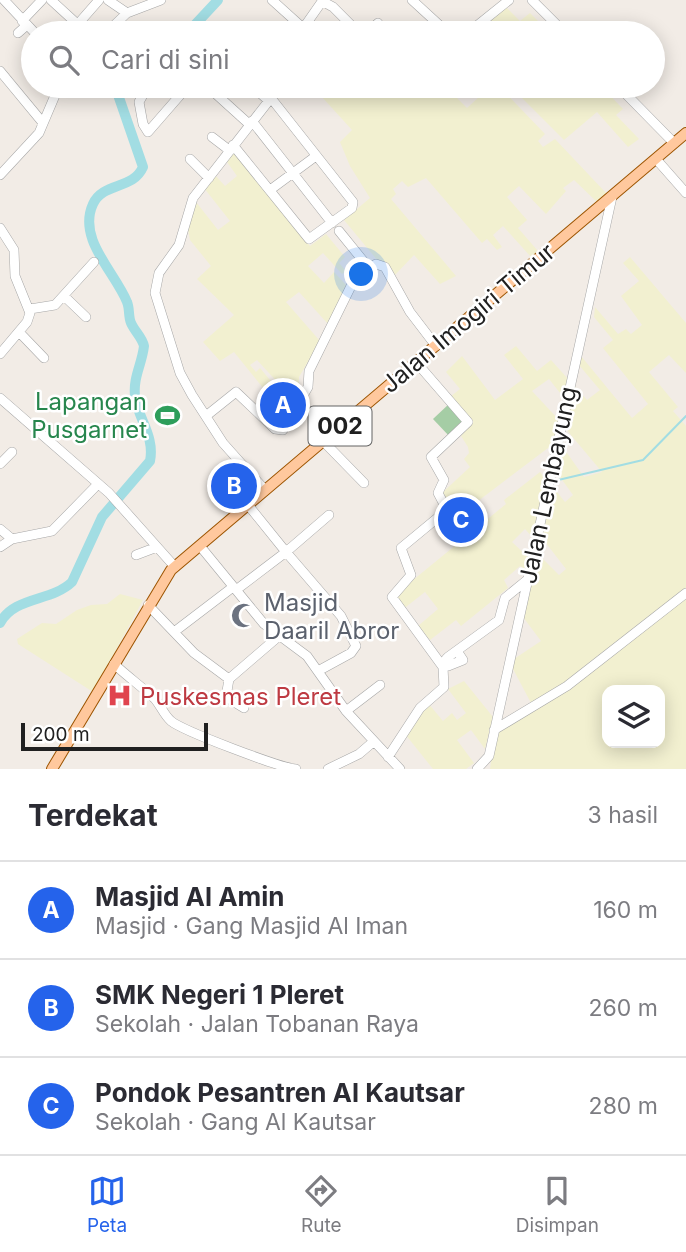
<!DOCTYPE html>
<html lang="id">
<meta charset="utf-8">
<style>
:root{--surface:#fff;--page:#f2f2f3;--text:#2b2b33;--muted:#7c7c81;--line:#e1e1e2;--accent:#2563eb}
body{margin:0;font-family:Inter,sans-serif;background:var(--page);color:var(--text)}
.controls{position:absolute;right:21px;bottom:21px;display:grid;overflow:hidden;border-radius:14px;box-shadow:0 4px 18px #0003}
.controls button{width:63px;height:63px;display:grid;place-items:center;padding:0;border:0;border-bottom:2px solid var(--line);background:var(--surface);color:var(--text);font:35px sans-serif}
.scale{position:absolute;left:21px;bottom:18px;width:187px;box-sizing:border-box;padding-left:7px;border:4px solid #202020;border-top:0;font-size:19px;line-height:24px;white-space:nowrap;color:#202020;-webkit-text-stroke:5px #fff;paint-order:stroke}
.you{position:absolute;left:362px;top:275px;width:24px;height:24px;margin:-18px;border:5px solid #fff;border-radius:50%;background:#1a73e8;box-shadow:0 0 0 10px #1a73e833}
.badge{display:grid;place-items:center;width:46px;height:46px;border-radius:50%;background:var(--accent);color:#fff;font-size:23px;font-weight:700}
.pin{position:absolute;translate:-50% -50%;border:4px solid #fff;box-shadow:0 2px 7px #0006}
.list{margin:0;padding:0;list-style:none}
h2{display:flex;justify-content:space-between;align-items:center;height:91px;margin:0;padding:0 28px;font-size:30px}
h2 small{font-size:23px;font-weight:400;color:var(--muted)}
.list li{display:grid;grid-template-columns:46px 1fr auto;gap:21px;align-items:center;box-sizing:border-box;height:98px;padding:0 28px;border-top:2px solid var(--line)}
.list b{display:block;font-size:26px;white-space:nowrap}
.list p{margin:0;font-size:23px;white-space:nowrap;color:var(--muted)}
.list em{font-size:23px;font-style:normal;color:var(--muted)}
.icon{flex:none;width:38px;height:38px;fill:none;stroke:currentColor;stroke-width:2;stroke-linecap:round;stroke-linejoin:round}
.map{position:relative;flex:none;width:686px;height:769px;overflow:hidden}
.search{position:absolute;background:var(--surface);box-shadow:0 4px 18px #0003;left:21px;right:21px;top:21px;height:77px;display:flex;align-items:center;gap:18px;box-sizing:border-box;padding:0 24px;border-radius:38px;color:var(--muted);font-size:26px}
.sheet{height:385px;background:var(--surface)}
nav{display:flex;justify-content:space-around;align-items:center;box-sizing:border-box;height:98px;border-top:2px solid var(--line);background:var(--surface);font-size:19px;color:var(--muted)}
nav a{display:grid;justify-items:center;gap:4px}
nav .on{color:var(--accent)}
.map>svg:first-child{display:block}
.farmland{fill:#f2f0d0;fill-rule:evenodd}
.cemetery{fill:#a5cda5}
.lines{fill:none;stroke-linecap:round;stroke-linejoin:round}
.stream{stroke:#a2dde3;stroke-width:2}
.river{stroke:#a2dde3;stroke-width:10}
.minor-casing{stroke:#a7a7a7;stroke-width:10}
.major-casing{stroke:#9c5400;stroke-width:12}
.minor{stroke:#fff;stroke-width:9}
.major{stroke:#ffc89d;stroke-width:10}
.labels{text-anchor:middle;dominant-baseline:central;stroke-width:5;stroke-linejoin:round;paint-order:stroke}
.shield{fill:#fff;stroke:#636363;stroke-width:2}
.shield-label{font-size:23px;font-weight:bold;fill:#202020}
.street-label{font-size:24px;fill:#202020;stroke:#fff}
.leisure-label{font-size:24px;fill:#27864d;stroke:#fff;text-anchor:end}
.worship-label{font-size:24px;fill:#5b616d;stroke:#fff;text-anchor:start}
.health-label{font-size:24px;fill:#be3a42;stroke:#fff;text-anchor:start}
</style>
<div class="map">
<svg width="686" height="769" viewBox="0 0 686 769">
<rect width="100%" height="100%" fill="#f2ece6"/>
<!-- farmland -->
<path class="farmland" d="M505,6L520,21L530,13L550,33H471Z
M334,86H388L398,96L411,86H445L467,108L491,86H499L545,134L538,141L543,147L555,139L607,194L598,203L574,180L563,188L566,191L546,214L519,186L507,197L527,220L518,228L538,251L531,257L503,226L493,235L502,247L497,250L487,239L482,243L426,178L408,187L402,181L393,189L396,194L391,199L456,276L440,284L414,255L394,276L384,262L378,261L344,220L370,198L350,166L340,142L352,130L322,97Z
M510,86H601L623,109L616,115L639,139L628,147L597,112L564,140Z
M235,151L310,246L326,234L345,257L339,263L346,271L342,274L323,253L308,266L324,283L334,272L347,286L328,324L299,292L286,302L320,341L299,377V391L292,398L257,360L250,365L256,372L260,368L280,392L272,399L234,352L220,361L203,342L234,315L197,279L211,266L190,240L188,230L196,202L218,230L230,221L204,188L214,174L225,186L237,176L227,162Z
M630,257L686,323V373L669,355L649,372L678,407L673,411L686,426V589L569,681L531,703L512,667L514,659L541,641L523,617L538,554L559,575L566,569L542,538L553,487L565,502L573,495L555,470L562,446L584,477L602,472L565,428L574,385L587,400L600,390L579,365L581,356L632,418L648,404L603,348L613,340L594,317L595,307L618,334L626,329L631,334L642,325L621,296L639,281L623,263Z
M516,346L537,371L551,360L569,380L564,398L549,379L532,391L559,420L552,452L548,448L461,514L442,493L470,467L464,459L469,453L468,447L461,436L471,424L450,397L460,389L446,372L462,356L495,400L523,379L504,355Z
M540,472L547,481L533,538L525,529L512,542L528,557L526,570L520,566L504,580L508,588L461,626L456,620L430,640L418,626L438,609L425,592L402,610L396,594L506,504L504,500Z
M120,594L143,600L93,692L18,644L17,639L42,623L56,624L77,610L91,605L107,604Z
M686,596V769H490L495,731L550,698ZM607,690H660V743H607Z
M464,681L493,717L485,749L471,730L457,740L474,763L466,769H433L405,734L428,703L443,721L452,713L457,720L466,713L448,689Z"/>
<!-- cemetery -->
<path class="cemetery" d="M450,403L465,420L450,437L433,419Z"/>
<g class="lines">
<!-- stream -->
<path class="stream" d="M554,481L643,460L686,416"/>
<!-- river -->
<path class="river" d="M174,33L192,28L218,0
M0,623C15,596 51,602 72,582L102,517L150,461C155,436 138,419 135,396C133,377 142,364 144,346C142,337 135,332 131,323C128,316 130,309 127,302C115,272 77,239 93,204C103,182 133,190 143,167L115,86"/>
<defs>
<path id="minor" d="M4,0L35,33
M51,0L87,33
M108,0L127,13
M272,0L303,28
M412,0L448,33
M532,0L565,33
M322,1L333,7L359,33
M22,21L42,0
M78,24L99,0
M302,30L323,0
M18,33L27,25
M106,33L127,13L161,0
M367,33L378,23
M468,33L509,0
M0,71L43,123
M148,86L139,102L143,124L148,132L188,86
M207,86L249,124
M252,86L269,101
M618,86L674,143
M252,121L332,223
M212,137L229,150
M233,145L309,239L352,208L353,202L271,98
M190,159L209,178
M656,159L686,193
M0,175L39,133L59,86
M270,190L316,156
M0,228L14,250L15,276L30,313L27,322L0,354
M339,231L369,268
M64,296L86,317
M30,309L55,305L94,262
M19,332L44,358
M0,398L109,493L175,567
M206,416L236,392L275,429L283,430L308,387L309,371L355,278L376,264L385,267L410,312L436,346
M323,441L364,483
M0,464L12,452
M265,490L223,443L192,395L180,373L155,293L159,273L179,245L193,198L271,98L277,86
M0,529L12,539
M200,546L264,624L307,656L346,711L400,769
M0,547L12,539L52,531L98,484
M136,555L157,547
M236,590L286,552L248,505
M148,605L194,653L229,679
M174,632L233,587
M457,651L463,660L448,666L446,659L448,657L499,620L505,598L527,580
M114,664C127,676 142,687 155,699C161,706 164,715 171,721C183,731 281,768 296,769
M318,671L351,653L356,646L341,616L286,552L329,515
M244,708L226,697L229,679L279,636
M346,711L380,685
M494,730L567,686L686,593
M388,757L420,708L444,687L443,667L392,597L411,575L401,548L447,510L438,493L444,480L431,457L468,422L416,362
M328,769L359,754L373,742
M477,769L489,756L612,197"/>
<path id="major" d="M52,769L171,570L686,133"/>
</defs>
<!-- minor casing -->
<use href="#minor" class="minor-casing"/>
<!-- major casing -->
<use href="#major" class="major-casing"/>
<!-- minor -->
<use href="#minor" class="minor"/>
<!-- major -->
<use href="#major" class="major"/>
</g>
<!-- icons -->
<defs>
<symbol id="stadium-bare" viewBox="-9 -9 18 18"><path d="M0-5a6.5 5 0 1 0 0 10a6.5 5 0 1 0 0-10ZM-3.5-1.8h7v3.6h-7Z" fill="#2e9e5b" stroke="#fff" stroke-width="2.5" paint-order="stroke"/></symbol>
<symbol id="mosque-bare" viewBox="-9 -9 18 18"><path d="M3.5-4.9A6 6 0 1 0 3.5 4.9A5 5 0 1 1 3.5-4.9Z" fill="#6b7280" stroke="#fff" stroke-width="2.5" paint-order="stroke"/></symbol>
<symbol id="hospital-bare" viewBox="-9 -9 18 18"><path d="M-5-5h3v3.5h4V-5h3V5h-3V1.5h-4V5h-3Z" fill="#e0444e" stroke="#fff" stroke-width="2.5" paint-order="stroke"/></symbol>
</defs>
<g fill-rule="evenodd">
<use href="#stadium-bare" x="150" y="398" width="35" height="35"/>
<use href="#mosque-bare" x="226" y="598" width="35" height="35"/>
<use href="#hospital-bare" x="102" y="678" width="35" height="35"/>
</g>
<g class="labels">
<!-- shield labels -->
<rect class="shield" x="308.5" y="406.5" width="63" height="39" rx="5"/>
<g class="shield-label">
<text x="340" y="426">002</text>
</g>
<!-- street labels -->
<g class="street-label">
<text transform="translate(468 318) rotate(-40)">Jalan Imogiri Timur</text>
<text transform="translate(548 485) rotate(-78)">Jalan Lembayung</text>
</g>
<!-- leisure labels -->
<g class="leisure-label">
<text x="147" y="401">Lapangan<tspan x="147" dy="28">Pusgarnet</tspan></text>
</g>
<!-- worship labels -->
<g class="worship-label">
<text x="264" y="602">Masjid<tspan x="264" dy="28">Daaril Abror</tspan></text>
</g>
<!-- health labels -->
<g class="health-label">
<text x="140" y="696">Puskesmas Pleret</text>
</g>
</g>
</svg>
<div class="controls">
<button><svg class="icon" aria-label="layers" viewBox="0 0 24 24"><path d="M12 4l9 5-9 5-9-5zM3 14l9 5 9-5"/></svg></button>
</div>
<div class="scale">200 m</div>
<div class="you"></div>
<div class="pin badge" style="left:283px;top:405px">A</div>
<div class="pin badge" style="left:234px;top:486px">B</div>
<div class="pin badge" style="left:461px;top:520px">C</div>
<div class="search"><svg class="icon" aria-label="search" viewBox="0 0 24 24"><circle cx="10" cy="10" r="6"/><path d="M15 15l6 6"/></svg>Cari di sini</div>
</div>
<section class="sheet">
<h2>Terdekat<small>3 hasil</small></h2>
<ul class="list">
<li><span class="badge">A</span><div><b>Masjid Al Amin</b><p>Masjid · Gang Masjid Al Iman</p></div><em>160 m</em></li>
<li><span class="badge">B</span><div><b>SMK Negeri 1 Pleret</b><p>Sekolah · Jalan Tobanan Raya</p></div><em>260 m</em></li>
<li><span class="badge">C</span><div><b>Pondok Pesantren Al Kautsar</b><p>Sekolah · Gang Al Kautsar</p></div><em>280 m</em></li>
</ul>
</section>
<nav>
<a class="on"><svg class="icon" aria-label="map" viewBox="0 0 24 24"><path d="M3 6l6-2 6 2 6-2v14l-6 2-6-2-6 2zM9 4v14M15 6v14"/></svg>Peta</a>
<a><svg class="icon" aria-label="directions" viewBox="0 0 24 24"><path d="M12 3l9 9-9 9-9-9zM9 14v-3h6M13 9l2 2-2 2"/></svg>Rute</a>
<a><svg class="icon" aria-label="saved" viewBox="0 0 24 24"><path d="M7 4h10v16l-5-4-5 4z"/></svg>Disimpan</a>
</nav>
